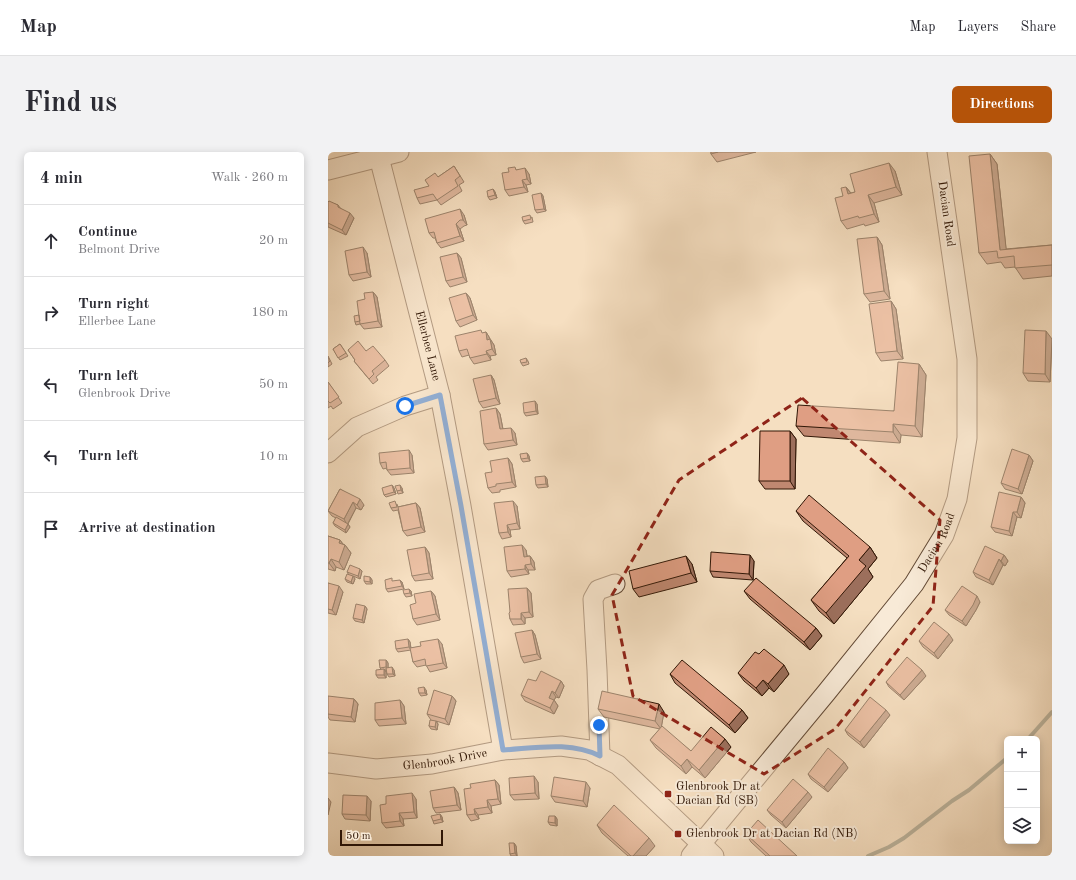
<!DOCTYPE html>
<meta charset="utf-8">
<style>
:root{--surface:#fff;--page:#f2f2f3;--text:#2b2b33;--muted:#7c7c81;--line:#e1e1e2;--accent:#b45309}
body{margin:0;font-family:"Old Standard TT",serif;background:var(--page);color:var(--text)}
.controls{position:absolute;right:12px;bottom:12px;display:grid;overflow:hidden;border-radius:6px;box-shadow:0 2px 10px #0003}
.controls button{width:36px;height:36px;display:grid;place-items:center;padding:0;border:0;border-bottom:1px solid var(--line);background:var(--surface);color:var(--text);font:20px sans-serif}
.scale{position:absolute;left:12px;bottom:10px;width:103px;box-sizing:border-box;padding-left:4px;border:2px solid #311706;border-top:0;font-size:11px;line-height:14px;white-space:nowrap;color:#311706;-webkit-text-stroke:3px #f8ead7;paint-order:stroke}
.stop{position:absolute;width:12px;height:12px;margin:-9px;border:3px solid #1a73e8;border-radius:50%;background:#fff}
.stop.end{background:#1a73e8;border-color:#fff;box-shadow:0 1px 4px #0008}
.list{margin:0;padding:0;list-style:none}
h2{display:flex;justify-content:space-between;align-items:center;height:52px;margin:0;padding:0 16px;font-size:17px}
h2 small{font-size:13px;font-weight:400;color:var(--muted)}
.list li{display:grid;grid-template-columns:26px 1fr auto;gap:12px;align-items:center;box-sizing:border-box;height:72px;padding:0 16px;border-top:1px solid var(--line)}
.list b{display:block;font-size:15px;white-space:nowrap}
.list p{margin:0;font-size:13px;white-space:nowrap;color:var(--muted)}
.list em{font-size:13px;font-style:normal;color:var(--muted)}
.icon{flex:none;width:22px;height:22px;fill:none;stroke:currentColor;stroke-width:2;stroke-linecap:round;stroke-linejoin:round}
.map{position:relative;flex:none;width:724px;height:704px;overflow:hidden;border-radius:6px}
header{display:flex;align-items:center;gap:24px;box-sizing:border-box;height:56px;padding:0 20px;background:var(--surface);border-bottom:1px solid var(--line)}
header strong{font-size:19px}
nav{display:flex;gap:22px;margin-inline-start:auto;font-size:14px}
.intro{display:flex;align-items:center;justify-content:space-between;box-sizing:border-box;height:96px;padding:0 24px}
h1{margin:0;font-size:28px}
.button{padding:10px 18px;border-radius:6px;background:var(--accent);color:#fff;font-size:14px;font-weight:700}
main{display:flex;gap:24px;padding:0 24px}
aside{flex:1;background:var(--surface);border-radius:6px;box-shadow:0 2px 10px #0003}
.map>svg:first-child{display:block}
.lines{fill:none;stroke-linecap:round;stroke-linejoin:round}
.stream{stroke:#717b6c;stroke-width:4}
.minor-casing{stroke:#624935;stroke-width:21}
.minor{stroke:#f8ead7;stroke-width:19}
.wall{fill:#c08871;stroke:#311706}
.shaded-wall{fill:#9c6f5c;stroke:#311706}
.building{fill:#df9e83;stroke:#311706}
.route{stroke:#1a73e8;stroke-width:5}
.marked{fill:none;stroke:#8f2418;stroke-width:3;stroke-dasharray:8 5;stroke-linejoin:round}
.poi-dot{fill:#8f2418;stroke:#f8ead7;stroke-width:1.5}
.labels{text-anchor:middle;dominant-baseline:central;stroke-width:4;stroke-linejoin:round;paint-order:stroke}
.street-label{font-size:12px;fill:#311706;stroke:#f8ead7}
.poi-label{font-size:12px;fill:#311706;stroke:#f8ead7;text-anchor:start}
</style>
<header>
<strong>Map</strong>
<nav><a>Map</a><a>Layers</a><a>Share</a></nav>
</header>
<div class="intro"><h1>Find us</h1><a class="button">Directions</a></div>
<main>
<aside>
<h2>4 min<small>Walk · 260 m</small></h2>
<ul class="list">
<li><svg class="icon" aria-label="ahead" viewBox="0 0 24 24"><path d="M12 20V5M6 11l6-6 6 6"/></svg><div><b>Continue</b><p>Belmont Drive</p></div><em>20 m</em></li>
<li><svg class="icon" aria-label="right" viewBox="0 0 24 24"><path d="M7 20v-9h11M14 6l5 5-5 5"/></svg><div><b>Turn right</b><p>Ellerbee Lane</p></div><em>180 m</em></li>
<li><svg class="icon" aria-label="left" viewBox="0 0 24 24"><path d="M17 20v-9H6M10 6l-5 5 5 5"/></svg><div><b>Turn left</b><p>Glenbrook Drive</p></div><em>50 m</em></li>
<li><svg class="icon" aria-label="left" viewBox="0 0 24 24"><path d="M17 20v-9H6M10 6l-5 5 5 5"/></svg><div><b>Turn left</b></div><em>10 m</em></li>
<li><svg class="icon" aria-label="arrive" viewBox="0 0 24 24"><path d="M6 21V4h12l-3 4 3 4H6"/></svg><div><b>Arrive at destination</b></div></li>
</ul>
</aside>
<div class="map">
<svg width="724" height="704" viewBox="0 0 724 704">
<rect width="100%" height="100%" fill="#f5dfc1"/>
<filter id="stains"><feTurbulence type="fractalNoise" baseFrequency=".005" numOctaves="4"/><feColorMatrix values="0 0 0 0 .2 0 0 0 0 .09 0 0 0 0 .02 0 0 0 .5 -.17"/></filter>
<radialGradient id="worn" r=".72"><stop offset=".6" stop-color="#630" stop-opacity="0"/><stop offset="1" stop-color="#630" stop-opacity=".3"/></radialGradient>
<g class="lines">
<!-- stream -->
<path class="stream" d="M700,587L724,560
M540,704L561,695L576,686L624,649L641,638L679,606"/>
<defs>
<g id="minor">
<path id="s1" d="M51,5L112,243L133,354L175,598"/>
<path d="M0,18L71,0"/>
<path d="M0,301L29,275L77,254L112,243"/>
<path d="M272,604L269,518L265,447L270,438L287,432"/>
<path id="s2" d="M0,611L48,617L104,612L175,598L233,594L261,598L290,613L386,704"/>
<path id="s3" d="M363,704L498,541L586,432L616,383L629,347L639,286V207L609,0"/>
</g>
</defs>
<!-- minor casing -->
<use href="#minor" class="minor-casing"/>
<!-- minor -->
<use href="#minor" class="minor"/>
</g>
<!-- wall -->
<path class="wall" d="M383,0H428L389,10L383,2Z
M662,2L669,12L678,97L724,93V124L695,127L687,115L677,116L673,110L659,112L651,101Z
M126,14L136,30L131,33L134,39L113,53L109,48L92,52L89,46L110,25Z
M189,18L201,22L203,32L198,33L200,40L181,44L177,38L181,20Z
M567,19L574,43L546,51L551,70L537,74L536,72L519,77L513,69L515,44L518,35L523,41L527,40Z
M165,37L167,40L169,46L162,48L160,45Z
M213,41L215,44L218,59L209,61L207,58Z
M0,50L10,53L13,57L26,66L18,83L0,75Z
M136,63L139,73L136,74L132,77L136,89L113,96L109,91L107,86H105L101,81Z
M204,65L205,70L197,72L195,69Z
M549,85L554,93L562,147L542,150L536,142Z
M39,101L43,125L25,129L21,123Z
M129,101L133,106L139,130L122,135L118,129Z
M45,140L49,145L54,175L36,177L32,172L28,173L27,170L31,163L37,147Z
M138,141L142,146L149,168L132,175L128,169Z
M563,149L568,157L575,207L553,209L548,201Z
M158,180L166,193L168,203L162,204L163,208L146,212L142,206L141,203L134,205L131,199L155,181Z
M724,187L722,230L700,229L695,221Z
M12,192L20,204L12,208L5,197Z
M20,198L38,199L57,208L61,214L48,225L50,228L45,232L30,214L26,209L27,208Z
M0,204L4,212L0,215Z
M198,206L200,209L201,212L195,214L193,211Z
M591,212L598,223L594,285L573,283L572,291L476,284L468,274L566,259Z
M163,223L166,228L172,252L155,256L151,250Z
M0,230L14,251L5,257L3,254L0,256Z
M209,252L210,262L198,264L196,261Z
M168,256L172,262L175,277L187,281L189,293L160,298L156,292Z
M462,279L468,287L467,337H437L431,329Z
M199,301L201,304L202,309L195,310L193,307Z
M84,303L86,321L63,323L59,318V316L55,317L52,311Z
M701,303L705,309L694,342L677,337L673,331Z
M180,306L184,312L188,335L172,338V340L164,341L160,336L164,320Z
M217,324L219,327L220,335L210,336L208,333Z
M64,333L66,336L68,342L58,345L56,343Z
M74,336L75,341L70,342L69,339Z
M12,337L36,353L33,358L28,356L20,372L22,375L18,381L7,374L5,371L8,366L4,364L0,359Z
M693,345L697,351L693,366L689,365L684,384L667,380L663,375Z
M88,351L92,356L97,380L79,384L75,379L70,358L65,359L63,356L69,352L70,355Z
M189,354L192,377L182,378L183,385L174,387L171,381Z
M468,359L542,395L549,406L540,417L545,425L506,472L491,459L483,448L519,406L475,369Z
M0,384L12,388L15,392L17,393L23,401L16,418L8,415L7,419L0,417Z
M97,395L101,401L105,427L87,429L84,424Z
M198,398L199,404H202L206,410L207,418H200L201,422L183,425L179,419Z
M676,403L680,409L677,414L675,413L665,433L648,425L645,420Z
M426,409L425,428L385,425L382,419Z
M364,412L369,430L311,445L305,437Z
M32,417L34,419L32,427L25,424L27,427L25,432L19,430L17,427L21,423L19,420Z
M42,425L44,428V432H38L36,429Z
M74,430L76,437L60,440L58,437Z
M0,431L15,440L8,463L0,461Z
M199,436L203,441L205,465L197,466V472L185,473L182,467V460Z
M81,437L83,439L84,444L78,445L76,442Z
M103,439L107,444L112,468L89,473L85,467L88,451Z
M416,439L488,476L494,484L482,498L422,447Z
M652,450L648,458L638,474L621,463L617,458Z
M37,454L39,457L36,471L27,469L25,466Z
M204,478L207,483L213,507L196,511L193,505Z
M80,487L82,490L83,496L114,492L119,516L102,520L98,513L89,515L85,510L83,498L70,500L68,497Z
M625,488L610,507L595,495L591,489Z
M431,502L461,522L446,540L441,536L434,544L416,529L410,521Z
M58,508L60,511V516L66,518L67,524L61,525L59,522V518H57L58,520V526H50L48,523L53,517L52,516Z
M342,522L414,558L420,566L407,581L347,531Z
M598,524L576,548L561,535L558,530Z
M208,529H233L236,534L231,546L228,545L226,548L230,554L226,562L197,549L193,543Z
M98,538L99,543L93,544L91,541Z
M124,544L128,549L121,573L108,569L110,572L109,578L103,577L101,574L103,568L99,562Z
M0,546L26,547L30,552L27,570L2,568L0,565Z
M72,548L76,554L78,572L51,574L47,568Z
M270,557L336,560L333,576L363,599L403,595L377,626L364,615L358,622L328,596L322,588L332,577L276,565Z
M562,563L536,596L520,583L517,578Z
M516,610L520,616L500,640L483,627L480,622Z
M167,628L171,633L173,652L163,654L164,661L150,663L151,667L143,669L139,663L143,636Z
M210,630L211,647L186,648L182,643Z
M126,635L130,641L133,658L108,661L105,656Z
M262,636L259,655L227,650L223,644Z
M484,645L458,676L443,663L439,658Z
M88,647L89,666L75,667L76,674L58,676L54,671L58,652Z
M43,649L42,669L17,667L14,662Z
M112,662L114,665L115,670L106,672L105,669Z
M227,664L229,667V674L222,673L220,670Z
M269,673L327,694L318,704H300L274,681Z
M418,682L469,704H438L423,690Z
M186,691L188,694L189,704H183L182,702Z"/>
<!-- shaded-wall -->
<path class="shaded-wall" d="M662,2L669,12L679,105L672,98Z
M561,11L567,19L574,43L568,35Z
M197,16L201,22L203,32L199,27Z
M194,28L198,33L200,40L196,35Z
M518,35L524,43L520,42Z
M165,37L167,40L169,46L167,43Z
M213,41L215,44L218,59L216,57Z
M540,43L546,51L551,70L546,62Z
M132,57L136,63L139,73L135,68Z
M22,61L26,66L18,83L14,78Z
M128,72L132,77L136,89L132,84Z
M549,85L554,93L562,147L556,139Z
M35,95L39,101L43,125L39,120Z
M129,101L133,106L139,130L135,125Z
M45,140L49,145L54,175L50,169Z
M138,141L142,146L149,168L145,163Z
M563,149L568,157L575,207L569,199Z
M718,179L724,187L722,230L717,222Z
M158,180L161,185L163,193L159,188Z
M162,187L166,193L168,203L164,197Z
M158,199L162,204L163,208L159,202Z
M591,212L598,223L594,285L587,274Z
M163,223L166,228L172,252L168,246Z
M207,249L209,252L210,262L208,259Z
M168,256L172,262L176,283L172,277Z
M565,272L573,283L572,291L565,280Z
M183,276L187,281L189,293L185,288Z
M462,279L468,287L467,337L462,329Z
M81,298L84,303L86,321L82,316Z
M199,301L201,304L202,309L200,306Z
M701,303L705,309L694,342L690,337Z
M180,306L184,312L188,335L184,330Z
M217,324L219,327L220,335L218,332Z
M64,333L66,336L68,342L66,340Z
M72,333L74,336L75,341L73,338Z
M693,345L697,351L693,366L689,360Z
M32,347L36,353L33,358L29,353Z
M185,349L189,354L192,377L189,371Z
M25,350L28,356L19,373L16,367Z
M88,351L92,356L97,380L93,375Z
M685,360L689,365L684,384L681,379Z
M20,372L22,375L18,381L17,378Z
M179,373L182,378L183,385L180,380Z
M12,388L16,394L17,393L23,401L16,418L11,410V391Z
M194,393L198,398L200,410L196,405Z
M97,395L101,401L105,427L101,421Z
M542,395L549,406L540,417L545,425L506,472L498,461L531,408Z
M422,403L426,409L425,428L421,422Z
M676,403L680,409L677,414L673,409Z
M202,404L206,410L207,418L203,412Z
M358,404L364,412L369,430L363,421Z
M3,407L8,415L7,419L1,411Z
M671,407L675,413L665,433L661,428Z
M197,413L200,418L201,422L197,417Z
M32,417L34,419L32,427L30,424Z
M25,424L27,427L25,432L23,430Z
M42,425L44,428V432L42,430Z
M72,428L74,430L76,437L74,434Z
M11,434L15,440L8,463L4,458Z
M199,436L203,441L205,465L201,460Z
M81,437L83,439L84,444L82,441Z
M103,439L107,444L112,468L108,462Z
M649,444L652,450L648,458L638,474L634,469Z
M37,454L39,457L36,471L34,468Z
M193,461L197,466V472L193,467Z
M488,476L494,484L482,498L476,490Z
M204,478L207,483L213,507L209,502Z
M621,482L625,488L610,507L606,501Z
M80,487L82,490L83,498L81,495Z
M110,487L114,492L119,516L115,511Z
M58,508L60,511V518L58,515Z
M456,513L461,522L446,540L440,532Z
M64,515L66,518L67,524L65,522Z
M56,517L58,520V526L56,523Z
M594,518L598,524L576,548L572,543Z
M435,528L441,536L434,544L428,536Z
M233,529L236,534L231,546L227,541Z
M96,535L98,538L99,543L97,541Z
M224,539L228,545L226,548L230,554L226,562L222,556L221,546Z
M124,544L128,549L121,573L117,567Z
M26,547L30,552L27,570L23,565Z
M72,548L76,554L78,572L74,566Z
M331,552L336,560L333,577L327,569Z
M414,558L420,566L407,581L401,573Z
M558,558L562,563L536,596L532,590Z
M108,569L110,572L109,578L107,575Z
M397,587L403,595L377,626L371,618Z
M359,607L364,615L358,622L353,614Z
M516,610L520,616L500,640L496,635Z
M206,624L210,630L211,647L207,641Z
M167,628L171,633L173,652L170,647Z
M258,630L262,636L259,655L255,649Z
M126,635L130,641L133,658L129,653Z
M480,640L484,645L458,676L454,670Z
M84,641L88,647L89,666L86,660Z
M39,644L43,649L42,669L38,663Z
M0,646L3,650L0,663Z
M159,648L163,654L164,661L160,655Z
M146,657L150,663L151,667L147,662Z
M71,661L75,667L76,674L72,669Z
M112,662L114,665L115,670L113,667Z
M227,664L229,667V674L227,671Z
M321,686L327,694L318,704H305Z
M186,691L188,694L189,704L187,701Z"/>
<!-- building -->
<path class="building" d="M383,0H390L383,2Z
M662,2L672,98L724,93V113L687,116L686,104L670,106L669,99L651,101L641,4Z
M561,11L568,35L540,43L546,62L531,66L530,64L513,69L507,46L515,44L513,36L518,35L520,42L527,40L522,22Z
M126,14L132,24L127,28L130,34L109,48L105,42L89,46L86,38L101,34L97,28L107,21L110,25Z
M187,15L188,18L197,16L199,27L194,28L196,35L177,38L174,21L181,20L180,16Z
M165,37L167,43L160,45L159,39Z
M213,41L216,57L207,58L204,43Z
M1,49L10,53V55L22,61L14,78L0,71V50Z
M132,57L135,68H132L128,72L132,84L109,91L106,80L101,81L97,67Z
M202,63L203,67L195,69L194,65Z
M549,85L556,139L536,142L529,87Z
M35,95L39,120L21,123L17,99Z
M129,101L135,125L118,129L112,105Z
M45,140L50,169L32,172L29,149L37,147L36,141Z
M138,141L145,163L128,169L121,146Z
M563,149L569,199L548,201L541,152Z
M31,163L32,169L27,170L26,164Z
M153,178L154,181L158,180L159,188L162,187L164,197L158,199L159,202L142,206L139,197L131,199L127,184Z
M697,178L718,179L717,222L695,221Z
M30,189L38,199L45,194L57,208L44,219L46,222L41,227L26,209L27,208L20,198Z
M12,192L18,201L10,206L5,197Z
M0,205L2,209L0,211Z
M198,206L199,210L193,211L192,208Z
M570,210L591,212L587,274L565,272V280L468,274L470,253L566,259Z
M163,223L168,246L151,250L145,227Z
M0,230L11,245L2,251L0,249Z
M207,249L208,259L196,261L195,251Z
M168,256L172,277L183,276L185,288L156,292L152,259Z
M432,279H462V329H431Z
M684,297L701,303L690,337L673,331Z
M81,298L82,316L59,318L58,310L52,311L51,301Z
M199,301L200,306L193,307L192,302Z
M180,306L184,330L168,332V334L160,336L157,321L164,320L162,309Z
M217,324L218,332L208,333L207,325Z
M64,333L66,340L56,343L54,336Z
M72,333L73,338L69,339L67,334Z
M12,337L32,347L29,353L25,350L16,367L0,359Z
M671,340L693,345L689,360H685L681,379L663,375Z
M481,343L542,395L531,408L538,414L498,461L483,448L521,404L468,359Z
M67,349L69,355L63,356L61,351Z
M185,349L189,371L179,373L180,380L171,381L166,351Z
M88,351L93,375L75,379L70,355Z
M8,365L20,372L17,378L5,371Z
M0,384L12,388L11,391L17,393L11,410L3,407L1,411H0Z
M194,393L196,405L202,404L203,412L197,413V417L179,419L176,395Z
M657,394L676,403L673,409L671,407L661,428L645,420Z
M97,395L101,421L84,424L79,398Z
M383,400L422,403L421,422L382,419Z
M358,404L363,421L305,437L301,419Z
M22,413L32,417L30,424L19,420Z
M19,422L25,424L23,430L17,427Z
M36,424L42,425V430L36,429Z
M64,426V429L72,428L74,434L58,437L57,428Z
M428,426L488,476L476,490L416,439Z
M0,431L11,434L4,458L0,457Z
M634,434L649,444L645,453L634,469L617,458Z
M199,436L201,460L193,461V467H182L181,461L182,460L180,437Z
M81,437L82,441L76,442L75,438Z
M103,439L108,462L85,467L82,453L88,451L86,442Z
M28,452L37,454L34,468L25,466Z
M606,470L621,482L606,501L591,489Z
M204,478L209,502L193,505L187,481Z
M80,487L81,495L68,497L67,489Z
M110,487L115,511L98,514L97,507L85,510L82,496L93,494L92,490Z
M436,497L456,513L440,532L435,528L428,536L410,521L427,500L431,502Z
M579,505L594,518L572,543L558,530Z
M51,508H58V515L52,516Z
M354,508L414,558L401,573L342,522Z
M64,515L65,522H59L58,516Z
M56,517V523H48V518Z
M213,519L233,529L227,541L224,539L221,546L226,548L222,556L193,543L200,527L208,529Z
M96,535L97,541H91L90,536Z
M106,538L124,544L117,567L99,562Z
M274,539L331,552L327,569L270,557Z
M0,544L26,547L23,565L0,562Z
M542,545L558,558L532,590L517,578Z
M72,548L74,566L47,568V551Z
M102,568L108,569L107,575L101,574Z
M334,574L363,599L383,575L397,587L371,618L359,607L353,614L322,588Z
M500,596L516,610L496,635L480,622Z
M206,624L207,641L182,643L181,626Z
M226,625L258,630L255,649L223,644Z
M465,627L480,640L454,670L439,658Z
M167,628L170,647L159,648L160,655L146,657L147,662L139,663L136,637L143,636L142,632Z
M126,635L129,653L105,656L102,639Z
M84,641L86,660L71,661L72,669L54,671L52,653L58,652V644Z
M15,643L39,644L38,663L14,662Z
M286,653L321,686L305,704H303L269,673Z
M112,662L113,667L105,669L103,664Z
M221,664H227V671L220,670Z
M430,668L469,704H442L418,682Z
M181,691H186L187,701L182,702Z"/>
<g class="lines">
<!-- route -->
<path class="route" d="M77,254L112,243L133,354L175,598C208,596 242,589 272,604L271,573"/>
</g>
<!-- marked area -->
<path d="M0 0H724V704H0ZM474,246L612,368L605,454L507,577L436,622L305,544L284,443L351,328Z" fill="#f5dfc1" fill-opacity=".55" fill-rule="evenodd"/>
<path class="marked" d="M474,246L612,368L605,454L507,577L436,622L305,544L284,443L351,328Z"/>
<!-- markers -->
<g class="poi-dot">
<rect x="336" y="638" width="8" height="8" rx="2"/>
<rect x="346" y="678" width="8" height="8" rx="2"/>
</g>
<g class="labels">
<!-- street labels -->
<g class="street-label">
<text transform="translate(618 62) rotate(82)">Dacian Road</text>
<text stroke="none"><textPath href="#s1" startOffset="195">Ellerbee Lane</textPath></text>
<text stroke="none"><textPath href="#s3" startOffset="399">Dacian Road</textPath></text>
<text stroke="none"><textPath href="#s2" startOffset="118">Glenbrook Drive</textPath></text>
</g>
<!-- poi labels -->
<g class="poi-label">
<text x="348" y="635">Glenbrook Dr at<tspan x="348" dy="14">Dacian Rd (SB)</tspan></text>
<text x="358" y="682">Glenbrook Dr at Dacian Rd (NB)</text>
</g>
</g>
<rect width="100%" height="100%" filter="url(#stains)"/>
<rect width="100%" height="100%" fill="url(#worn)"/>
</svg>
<div class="controls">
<button>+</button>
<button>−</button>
<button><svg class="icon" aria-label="layers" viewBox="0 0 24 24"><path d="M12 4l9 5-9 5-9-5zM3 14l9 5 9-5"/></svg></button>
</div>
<div class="scale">50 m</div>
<div class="stop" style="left:77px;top:254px"></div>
<div class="stop end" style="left:271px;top:573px"></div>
</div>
</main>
